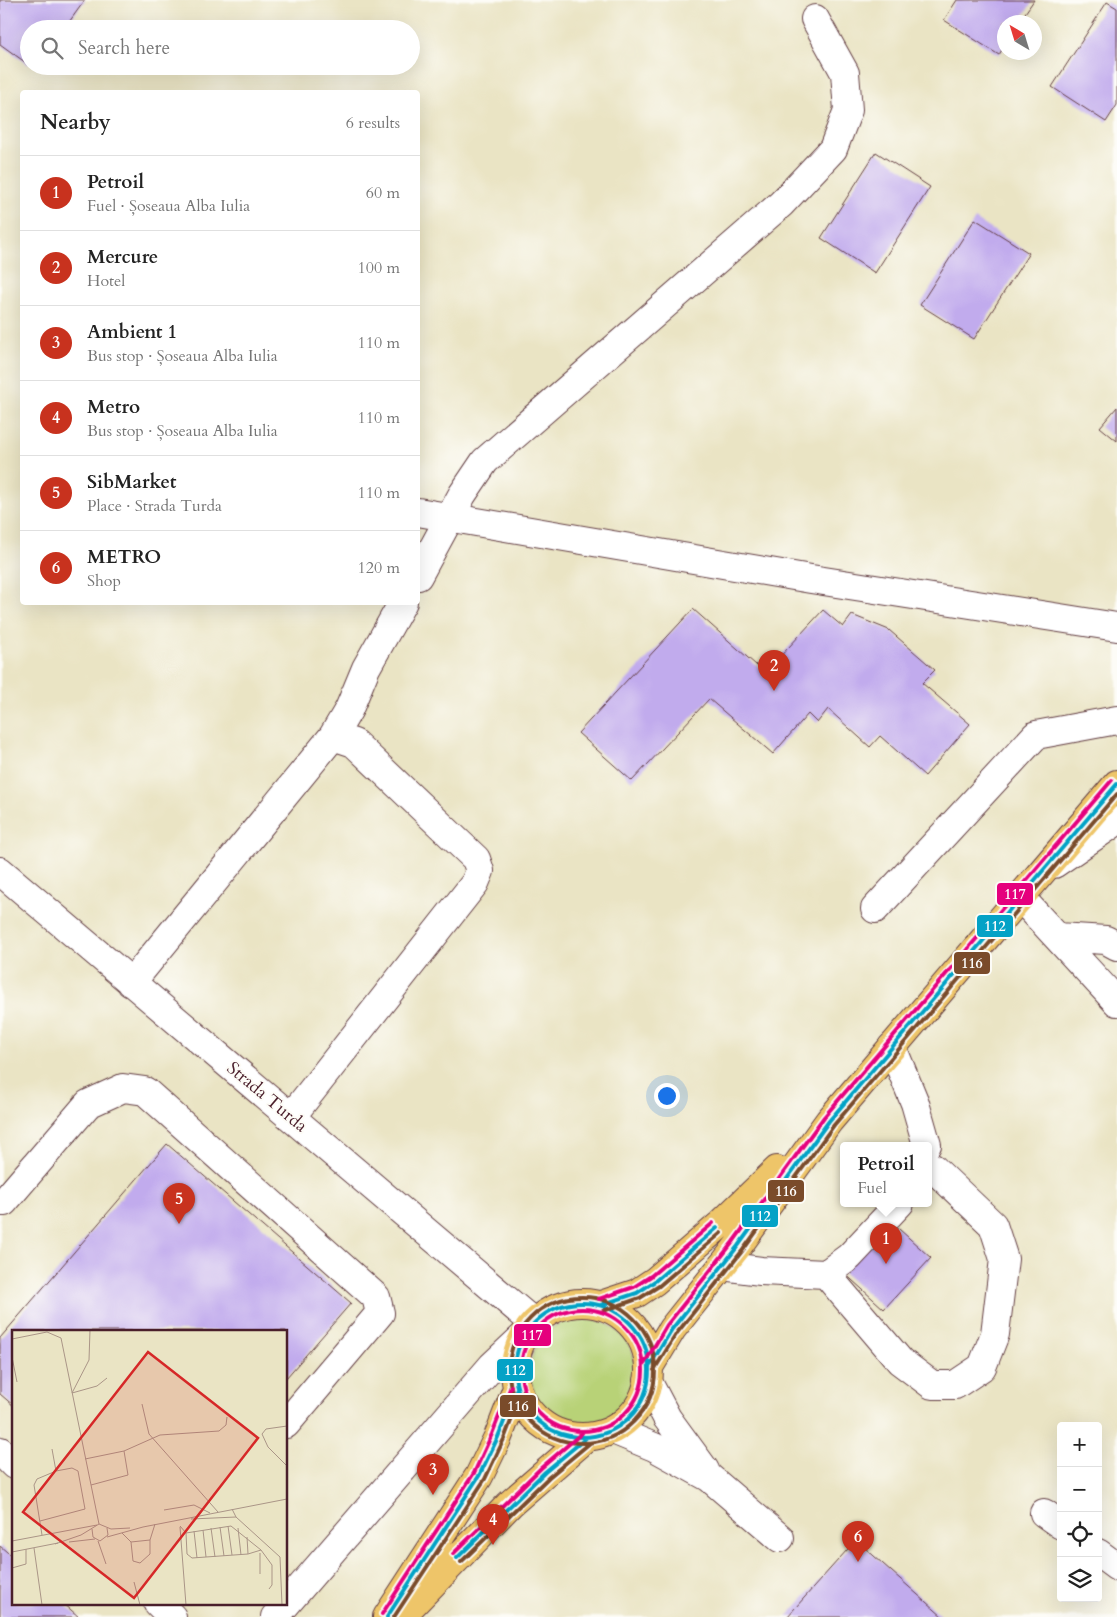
<!DOCTYPE html>
<meta charset="utf-8">
<style>
:root{--surface:#fff;--page:#f6f6f6;--text:#222;--muted:#767676;--line:#e0e0e0;--accent:#c8321e}
body{margin:0;font-family:Cardo,serif;background:var(--page);color:var(--text)}
.controls{position:absolute;right:15px;bottom:15px;display:grid;overflow:hidden;border-radius:5px;box-shadow:0 5px 20px #0002}
.controls button{width:45px;height:45px;display:grid;place-items:center;padding:0;border:0;border-bottom:1px solid var(--line);background:var(--surface);color:var(--text);font:25px sans-serif}
.compass{position:absolute;left:997px;top:15px;width:45px;height:45px;border-radius:50%;background:var(--surface);box-shadow:0 5px 20px #0002;rotate:322deg}
.you{position:absolute;left:666px;top:1095px;width:18px;height:18px;margin:-12px;border:4px solid #fff;border-radius:50%;background:#1a73e8;box-shadow:0 0 0 8px #1a73e833}
.badge{display:grid;place-items:center;width:32px;height:32px;border-radius:50%;background:var(--accent);color:#fff;font-size:16px;font-weight:700}
.pin{position:absolute;translate:-50% -41px;filter:drop-shadow(0 1px 2px #0008)}
.pin::after{content:'';position:absolute;top:26px;width:18px;height:15px;background:inherit;clip-path:polygon(0 0,100% 0,50% 100%)}
.popup{position:absolute;left:840px;top:1142px;width:92px;height:65px;box-sizing:border-box;display:grid;place-content:center;border-radius:5px;background:var(--surface);filter:drop-shadow(0 1px 4px #0005);font-size:16px;white-space:nowrap;color:var(--muted)}
.popup b{font-size:19px;color:var(--text)}
.popup::after{content:'';position:absolute;left:50%;top:100%;margin-left:-10px;border:10px solid transparent;border-top-color:var(--surface)}
.list{margin:0;padding:0;list-style:none}
h2{display:flex;justify-content:space-between;align-items:center;height:65px;margin:0;padding:0 20px;font-size:21px}
h2 small{font-size:16px;font-weight:400;color:var(--muted)}
.list li{display:grid;grid-template-columns:32px 1fr auto;gap:15px;align-items:center;box-sizing:border-box;height:75px;padding:0 20px;border-top:1px solid var(--line)}
.list b{display:block;font-size:19px;white-space:nowrap}
.list p{margin:0;font-size:16px;white-space:nowrap;color:var(--muted)}
.list em{font-size:16px;font-style:normal;color:var(--muted)}
.icon{flex:none;width:28px;height:28px;fill:none;stroke:currentColor;stroke-width:2;stroke-linecap:round;stroke-linejoin:round}
.map{position:relative;flex:none;width:1117px;height:1617px;overflow:hidden}
.search{position:absolute;background:var(--surface);box-shadow:0 5px 20px #0002;left:20px;top:20px;width:400px;height:55px;display:flex;align-items:center;gap:12px;box-sizing:border-box;padding:0 18px;border-radius:28px;color:var(--muted);font-size:19px}
.panel{position:absolute;background:var(--surface);box-shadow:0 5px 20px #0002;left:20px;top:90px;width:400px;height:515px;border-radius:5px}
.map>svg:first-child{display:block}
.green{fill:#b8d277;stroke:#817851}
.building{fill:#c1abed}
.lines{fill:none;stroke-linecap:round;stroke-linejoin:round}
.minor-casing{stroke:#623d42;stroke-width:30}
.major-casing{stroke:#623d42;stroke-width:30}
.minor{stroke:#fff;stroke-width:28}
.major{stroke:#eec569;stroke-width:28}
.bus-1-casing{stroke:#fdfcf7;stroke-width:8}
.bus-2-casing{stroke:#fdfcf7;stroke-width:8}
.bus-3-casing{stroke:#fdfcf7;stroke-width:8}
.bus-1{stroke:#04a2c6;stroke-width:4}
.bus-2{stroke:#7a4b2a;stroke-width:4}
.bus-3{stroke:#e5007d;stroke-width:4}
.labels{text-anchor:middle;dominant-baseline:central;stroke-width:4;stroke-linejoin:round;paint-order:stroke}
.street-label{font-size:18px;fill:#4a1f2b;stroke:#fdfcf7}
.inset-road{fill:none;stroke:#aa9587;stroke-width:1}
.view{fill:#d62828;fill-opacity:0.15;stroke:#d62828;stroke-width:2.5}
.inset-edge{fill:none;stroke:#4a1f2b;stroke-width:2.5}
.line-badge{stroke:#fdfcf7;stroke-width:2}
.badge-label{font-size:14px;text-anchor:middle;font-weight:bold;fill:#fff}
</style>
<div class="map">
<svg width="1117" height="1617" viewBox="0 0 1117 1617">
<rect width="100%" height="100%" fill="#fdfcf7"/>
<filter id="ink" filterUnits="userSpaceOnUse"><feTurbulence type="fractalNoise" baseFrequency=".02" numOctaves="2"/><feDisplacementMap in="SourceGraphic" scale="10" xChannelSelector="R" yChannelSelector="G"/><feConvolveMatrix kernelMatrix="1 2 1 2 8 2 1 2 1" color-interpolation-filters="sRGB"/></filter>
<filter id="wash" filterUnits="userSpaceOnUse"><feTurbulence type="fractalNoise" baseFrequency=".0096" numOctaves="4" result="noise"/><feDisplacementMap in="SourceGraphic" scale="20" xChannelSelector="R" yChannelSelector="G"/><feGaussianBlur stdDeviation="1.12" result="paint"/><feColorMatrix in="noise" values="0 0 0 0 0 0 0 0 0 0 0 0 0 0 0 0 0 1.4 0 .05"/><feComposite in="paint" operator="in"/></filter>
<g filter="url(#wash)">
<rect width="100%" height="100%" fill="#eae4c4"/>
<!-- green -->
<path class="green" d="M530 1371a53 53 0 1 1 106 0a53 53 0 1 1-106 0Z"/>
<g id="blocks">
<!-- building -->
<path class="building" d="M0,0H85L64,29H29V65L0,44Z
M957,0H1034L1019,22H1004V46L999,55L944,20Z
M1107,2L1117,8V105L1106,122L1052,87Z
M876,152L930,187L875,273L821,238Z
M975,219L1029,253L974,339L920,305Z
M1117,407V441L1100,427Z
M693,609L765,673L823,610L843,627L852,615L889,630L935,670L922,683L970,724L925,776L880,736L870,747L828,709L817,723L808,714L773,754L709,699L632,781L578,733Z
M167,1144L351,1303L286,1378V1331H14V1406L0,1394V1338Z
M888,1219L931,1258L884,1309L841,1270Z
M856,1540L900,1579L943,1617H787Z
M0,1546L14,1558V1603H63L79,1617H0Z"/>
</g>
</g>
<g filter="url(#ink)">
<use href="#blocks" fill-opacity="0" stroke="#623d42" stroke-width="1"/>
<g class="lines">
<defs>
<path id="minor" d="M418,512L811,579L1117,627
M418,576L462,495L485,461L781,204L833,149L848,110L845,73L815,19
M1054,864L1117,821
M0,871L534,1323
M1020,897L1117,1002
M875,909L1036,735L1117,720
M1058,937L1106,940L1117,946
M131,983L333,736L349,709L366,668L403,602
M892,1047L915,1103L927,1145
M291,1117L475,883L480,871L476,859L354,743L333,736
M4,1202L88,1104L123,1088L145,1091L376,1297L380,1313L286,1424
M722,1266L761,1271L826,1274L849,1257L900,1203
M826,1274L900,1361L932,1385H955L982,1367L995,1334L1004,1259L993,1225L933,1168
M648,1382L667,1418L705,1470
M613,1430L654,1447L710,1478L780,1538
M0,1451L14,1465
M1044,1513L1061,1525
M1098,1553L1117,1567
M158,1603L172,1617
M275,1617L492,1366L525,1335"/>
<path id="major" d="M515 1370a67 67 0 1 1 134 0a67 67 0 1 1-134 0Z
M601,1305L637,1293L655,1281L721,1224L777,1170
M649,1367L672,1329L738,1246L829,1121L1117,784
M406,1611L510,1504L586,1438
M387,1617L479,1476L498,1437L517,1388"/>
</defs>
<!-- minor casing -->
<use href="#minor" class="minor-casing"/>
<!-- major casing -->
<use href="#major" class="major-casing"/>
<!-- minor -->
<use href="#minor" class="minor"/>
<!-- major -->
<use href="#major" class="major"/>
<defs>
<path id="bus-1" d="M515 1370a67 67 0 1 1 134 0a67 67 0 1 1-134 0Z
M601,1305L637,1293L655,1281L717,1228
M649,1367L672,1329L738,1246L829,1121L1117,784
M457,1558L545,1472L586,1438
M387,1617L479,1476L498,1437L517,1388"/>
<path id="bus-2" d="M509 1370a73 73 0 1 1 146 0a73 73 0 1 1-146 0Z
M603,1311L640,1298L659,1286L721,1233
M654,1370L677,1333L743,1250L834,1125L1117,794
M461,1562L549,1477L590,1443
M394,1617L485,1479L504,1439L523,1390"/>
<path id="bus-3" d="M599,1299L634,1287L651,1276L713,1223
M521 1370a61 61 0 1 1 122 0a61 61 0 1 1-122 0Z
M644,1364L667,1325L733,1242L824,1117L1112,780
M453,1554L541,1468L582,1433
M382,1614L474,1473L492,1434L511,1386"/>
</defs>
<!-- bus-1 casing -->
<use href="#bus-1" class="bus-1-casing"/>
<!-- bus-2 casing -->
<use href="#bus-2" class="bus-2-casing"/>
<!-- bus-3 casing -->
<use href="#bus-3" class="bus-3-casing"/>
<!-- bus-1 -->
<use href="#bus-1" class="bus-1"/>
<!-- bus-2 -->
<use href="#bus-2" class="bus-2"/>
<!-- bus-3 -->
<use href="#bus-3" class="bus-3"/>
</g>
</g>
<g class="labels">
<!-- street labels -->
<g class="street-label">
<text transform="translate(267 1097) rotate(40)">Strada Turda</text>
</g>
</g>
<!-- overview -->
<g transform="translate(12 1330)">
<rect width="275" height="275" fill="#eae4c4"/>
<path class="inset-road" d="M0,9L35,2L49,8L87,194M0,27L5,52M60,63L77,30L78,0M60,63L85,56L95,48M130,74L137,104L206,182M275,96L254,99L250,104L256,117L275,136M73,129L112,121L148,105L207,101L214,95L215,87M79,155L116,145L112,121M220,179L224,187L268,227L270,275M152,180L182,175L198,183M179,189L224,187M28,191L73,179L66,141L60,138L44,141M168,196L174,203L175,224L180,228L236,224L249,220L219,196L174,203M216,196L220,225M168,197L174,275M208,197L212,226M199,198L203,227M226,198L229,225M80,199L81,207L88,211L96,205L95,198M191,200L194,227M182,201L185,228M110,203L119,212L138,210L143,194M30,205L22,155L25,149L44,141L40,119M95,207L131,197L275,169M235,207L236,224M0,211L85,195M86,211L94,234M57,212L83,209M119,212L121,231L128,233L138,224V210M43,214L69,205L87,194L99,199L118,198M22,218L30,275M249,220L260,235V255L257,259M0,222L46,213M248,223V244M0,238L14,234V219M122,252L128,275"/>
<path class="view" d="M136,22L246,108L122,268L11,182Z"/>
<rect width="275" height="275" class="inset-edge"/>
</g>
<g class="line-badge">
<rect x="996" y="882" width="38" height="24" rx="5" fill="#e5007d"/>
<rect x="976" y="914" width="38" height="24" rx="5" fill="#04a2c6"/>
<rect x="953" y="951" width="38" height="24" rx="5" fill="#7a4b2a"/>
<rect x="767" y="1179" width="38" height="24" rx="5" fill="#7a4b2a"/>
<rect x="741" y="1204" width="38" height="24" rx="5" fill="#04a2c6"/>
<rect x="513" y="1323" width="39" height="24" rx="5" fill="#e5007d"/>
<rect x="496" y="1358" width="38" height="24" rx="5" fill="#04a2c6"/>
<rect x="499" y="1394" width="38" height="24" rx="5" fill="#7a4b2a"/>
</g>
<g class="badge-label">
<text x="1015" y="899">117</text>
<text x="995" y="931">112</text>
<text x="972" y="968">116</text>
<text x="786" y="1196">116</text>
<text x="760" y="1221">112</text>
<text x="532" y="1340">117</text>
<text x="515" y="1375">112</text>
<text x="518" y="1411">116</text>
</g>
</svg>
<div class="controls">
<button>+</button>
<button>−</button>
<button><svg class="icon" aria-label="locate" viewBox="0 0 24 24"><circle cx="12" cy="12" r="6"/><path d="M12 2v4M12 18v4M2 12h4M18 12h4"/></svg></button>
<button><svg class="icon" aria-label="layers" viewBox="0 0 24 24"><path d="M12 4l9 5-9 5-9-5zM3 14l9 5 9-5"/></svg></button>
</div>
<svg class="compass" viewBox="-18 -18 36 36"><path d="M0-13l5 13h-10z" fill="#e53935"/><path d="M0 13l5-13h-10z" fill="#767676"/></svg>
<div class="you"></div>
<div class="pin badge" style="left:886px;top:1264px">1</div>
<div class="popup"><b>Petroil</b>Fuel</div>
<div class="pin badge" style="left:774px;top:691px">2</div>
<div class="pin badge" style="left:433px;top:1495px">3</div>
<div class="pin badge" style="left:493px;top:1545px">4</div>
<div class="pin badge" style="left:179px;top:1224px">5</div>
<div class="pin badge" style="left:858px;top:1562px">6</div>
<div class="search"><svg class="icon" aria-label="search" viewBox="0 0 24 24"><circle cx="10" cy="10" r="6"/><path d="M15 15l6 6"/></svg>Search here</div>
<section class="panel">
<h2>Nearby<small>6 results</small></h2>
<ul class="list">
<li><span class="badge">1</span><div><b>Petroil</b><p>Fuel · Șoseaua Alba Iulia</p></div><em>60 m</em></li>
<li><span class="badge">2</span><div><b>Mercure</b><p>Hotel</p></div><em>100 m</em></li>
<li><span class="badge">3</span><div><b>Ambient 1</b><p>Bus stop · Șoseaua Alba Iulia</p></div><em>110 m</em></li>
<li><span class="badge">4</span><div><b>Metro</b><p>Bus stop · Șoseaua Alba Iulia</p></div><em>110 m</em></li>
<li><span class="badge">5</span><div><b>SibMarket</b><p>Place · Strada Turda</p></div><em>110 m</em></li>
<li><span class="badge">6</span><div><b>METRO</b><p>Shop</p></div><em>120 m</em></li>
</ul>
</section>
</div>
